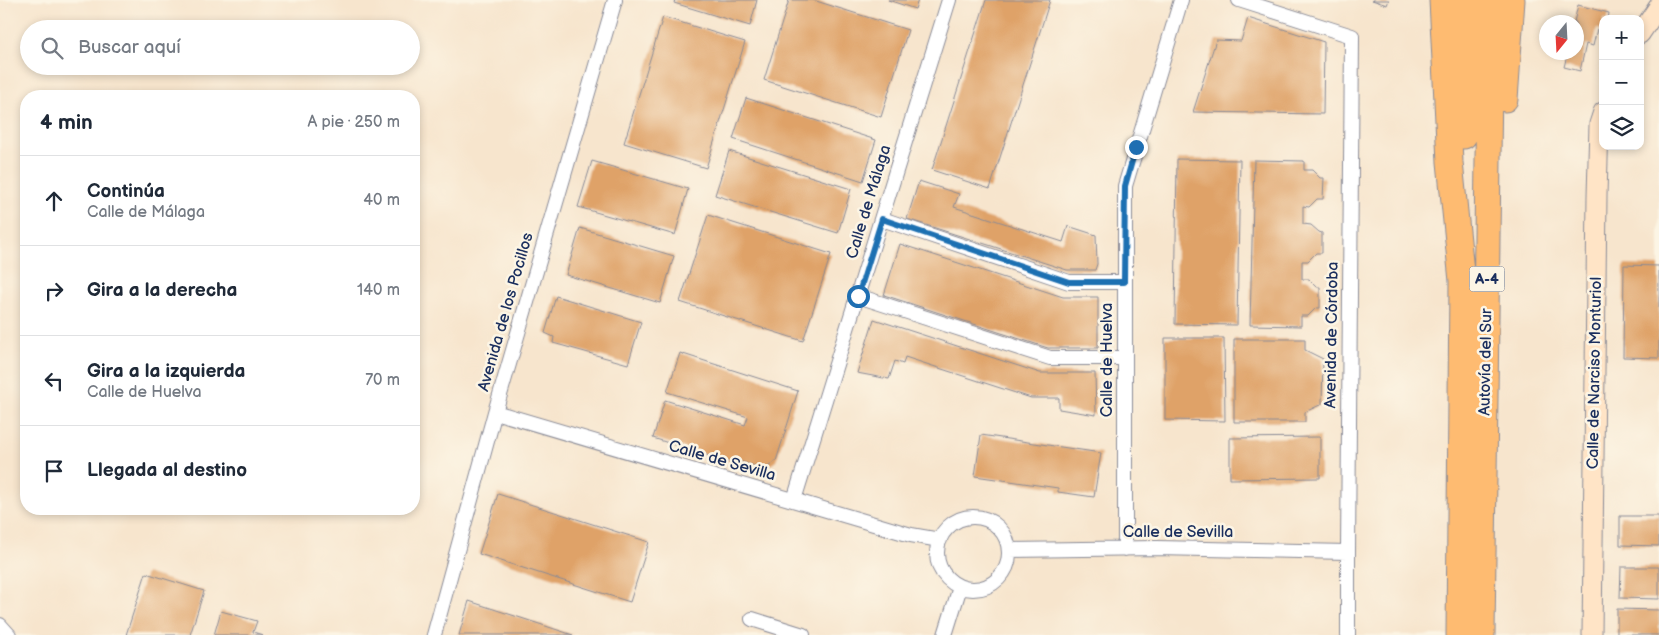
<!DOCTYPE html>
<html lang="es">
<meta charset="utf-8">
<style>
:root{--surface:#fff;--page:#f6f6f7;--text:#1f2937;--muted:#747a83;--line:#e0e1e3}
body{margin:0;font-family:"Balsamiq Sans",sans-serif;background:var(--page);color:var(--text)}
.controls{position:absolute;right:15px;top:15px;display:grid;overflow:hidden;border-radius:10px;box-shadow:0 2px 8px #0003}
.controls button{width:45px;height:45px;display:grid;place-items:center;padding:0;border:0;border-bottom:1px solid var(--line);background:var(--surface);color:var(--text);font:25px sans-serif}
.compass{position:absolute;left:1539px;top:15px;width:45px;height:45px;border-radius:50%;background:var(--surface);box-shadow:0 2px 8px #0003;rotate:198deg}
.stop{position:absolute;width:15px;height:15px;margin:-11px;border:4px solid #1f6fb2;border-radius:50%;background:#fff}
.stop.end{background:#1f6fb2;border-color:#fff;box-shadow:0 1px 5px #0008}
.list{margin:0;padding:0;list-style:none}
h2{display:flex;justify-content:space-between;align-items:center;height:65px;margin:0;padding:0 20px;font-size:21px}
h2 small{font-size:16px;font-weight:400;color:var(--muted)}
.list li{display:grid;grid-template-columns:32px 1fr auto;gap:15px;align-items:center;box-sizing:border-box;height:90px;padding:0 20px;border-top:1px solid var(--line)}
.list b{display:block;font-size:19px;white-space:nowrap}
.list p{margin:0;font-size:16px;white-space:nowrap;color:var(--muted)}
.list em{font-size:16px;font-style:normal;color:var(--muted)}
.icon{flex:none;width:28px;height:28px;fill:none;stroke:currentColor;stroke-width:2;stroke-linecap:round;stroke-linejoin:round}
.map{position:relative;flex:none;width:1659px;height:635px;overflow:hidden}
.search{position:absolute;background:var(--surface);box-shadow:0 2px 8px #0003;left:20px;top:20px;width:400px;height:55px;display:flex;align-items:center;gap:12px;box-sizing:border-box;padding:0 18px;border-radius:28px;color:var(--muted);font-size:19px}
.panel{position:absolute;background:var(--surface);box-shadow:0 2px 8px #0003;left:20px;top:90px;width:400px;height:425px;border-radius:20px}
.map>svg:first-child{display:block}
.building{fill:#dfa267}
.lines{fill:none;stroke-linecap:round;stroke-linejoin:round}
.street-casing{stroke:#898a96;stroke-width:16}
.secondary-casing{stroke:#898a96;stroke-width:21}
.highway-casing{stroke:#898a96;stroke-width:27}
.street{stroke:#fff;stroke-width:14}
.secondary{stroke:#ffe4c6;stroke-width:19}
.highway{stroke:#febb71;stroke-width:25}
.route{stroke:#1f6fb2;stroke-width:6}
.labels{text-anchor:middle;dominant-baseline:central;stroke-width:5;stroke-linejoin:round;paint-order:stroke}
.shield{fill:#fcf5e5;stroke:#5e6a86;stroke-width:1}
.shield-label{font-size:15px;font-weight:bold;fill:#1b2f5e}
.street-label{font-size:16px;fill:#1b2f5e;stroke:#fcf5e5}
</style>
<div class="map">
<svg width="1659" height="635" viewBox="0 0 1659 635">
<rect width="100%" height="100%" fill="#fcf5e5"/>
<filter id="ink" filterUnits="userSpaceOnUse"><feTurbulence type="fractalNoise" baseFrequency=".02" numOctaves="2"/><feDisplacementMap in="SourceGraphic" scale="10" xChannelSelector="R" yChannelSelector="G"/><feConvolveMatrix kernelMatrix="1 2 1 2 8 2 1 2 1" color-interpolation-filters="sRGB"/></filter>
<filter id="wash" filterUnits="userSpaceOnUse"><feTurbulence type="fractalNoise" baseFrequency=".0096" numOctaves="4" result="noise"/><feDisplacementMap in="SourceGraphic" scale="20" xChannelSelector="R" yChannelSelector="G"/><feGaussianBlur stdDeviation="1.12" result="paint"/><feColorMatrix in="noise" values="0 0 0 0 0 0 0 0 0 0 0 0 0 0 0 0 0 1.4 0 .05"/><feComposite in="paint" operator="in"/></filter>
<g filter="url(#wash)">
<rect width="100%" height="100%" fill="#f7e5cd"/>
<g id="blocks">
<!-- building -->
<path class="building" d="M675,0H757L750,26L674,3Z
M789,0H813L908,30L881,117L764,80Z
M888,0H918L915,9Z
M986,0H1050L990,189L932,170Z
M1372,0H1389L1387,5Z
M1578,5L1609,13L1608,19H1603V30L1597,29L1593,46L1586,44L1580,71L1564,67L1568,52H1576V22H1574Z
M663,17L745,42L706,168L624,143Z
M1248,18L1324,42L1323,114L1193,112L1216,40L1241,41Z
M746,98L876,140L863,181L733,139Z
M729,151L851,189L838,233L715,195Z
M1177,159L1240,160L1237,325L1175,324Z
M1254,160L1304,161V170H1312L1320,178H1324L1323,199H1317L1309,207L1303,206V224L1311,225L1319,232L1322,233V253H1316L1308,261H1302V279H1309L1317,287H1320V308H1316L1308,316H1301V326L1250,325Z
M592,161L688,189L675,235L578,207Z
M919,181L959,194L954,207L1063,242L1068,226L1096,235L1097,264L1095,270H1067L907,219Z
M708,215L831,254L803,341L680,302Z
M580,228L674,256L660,303L566,275Z
M900,244L1063,297H1098V348H1048L884,295Z
M1624,265L1659,266V358L1623,357Z
M556,296L641,322L628,364L553,343L554,337L545,333Z
M874,319L1040,373H1095L1096,415L1059,409V398H1031L905,357L903,364L895,361L889,379L857,373Z
M1165,338H1224L1225,421L1165,420Z
M1234,339H1305V350L1323,359L1322,404L1305,412V422H1234Z
M680,353L798,391L776,461L765,469L735,460L734,464L653,438L665,400L745,425L748,417L667,392Z
M981,435L1101,453L1094,497L1058,492V488L975,476Z
M1320,437V478L1230,479V438Z
M498,494L649,542L630,602L479,554Z
M1620,516H1659V546L1620,545Z
M1621,567H1659V599L1620,598Z
M146,573L204,591L190,635H126Z
M469,601L573,635H459Z
M1617,609L1659,610V635H1617Z
M221,611L257,621L253,632L263,635H214Z"/>
</g>
</g>
<g filter="url(#ink)">
<use href="#blocks" fill-opacity="0" stroke="#898a96" stroke-width="1"/>
<g class="lines">
<defs>
<path id="street" d="M1239,0L1352,36L1348,552V635
M882,219L1069,282H1125
M858,296L1050,358H1125
M495,412L911,535L940,540
M794,500L949,0
M937 553a36 36 0 1 1 72 0a36 36 0 1 1-72 0Z
M1125,549V186L1181,0
M1009,550L1157,548L1348,552
M752,619L803,635
M0,625L9,635
M434,635L495,412L615,0
M945,635L960,587"/>
<path id="secondary" d="M1640,34L1659,6
M1592,635L1597,196L1599,124L1603,112"/>
<path id="highway" d="M1442,0L1450,162L1462,281L1459,635
M1505,99L1512,0
M1464,136L1467,0
M1482,635L1490,0"/>
</defs>
<!-- street casing -->
<use href="#street" class="street-casing"/>
<!-- secondary casing -->
<use href="#secondary" class="secondary-casing"/>
<!-- highway casing -->
<use href="#highway" class="highway-casing"/>
<!-- street -->
<use href="#street" class="street"/>
<!-- secondary -->
<use href="#secondary" class="secondary"/>
<!-- highway -->
<use href="#highway" class="highway"/>
</g>
</g>
<g class="lines" filter="url(#ink)">
<!-- route -->
<path class="route" d="M858,296L882,219L1069,282H1124L1125,186L1136,147"/>
</g>
<g class="labels">
<!-- shield labels -->
<rect class="shield" x="1469.5" y="266.5" width="35" height="25" rx="4"/>
<g class="shield-label">
<text x="1487" y="279">A-4</text>
</g>
<!-- street labels -->
<g class="street-label">
<text transform="translate(869 202) rotate(-73)">Calle de Málaga</text>
<text transform="translate(506 312) rotate(-74)">Avenida de los Pocillos</text>
<text transform="translate(1332 335) rotate(-89)">Avenida de Córdoba</text>
<text transform="translate(1107 360) rotate(-90)">Calle de Huelva</text>
<text transform="translate(1486 362) rotate(-89)">Autovía del Sur</text>
<text transform="translate(1595 373) rotate(-89)">Calle de Narciso Monturiol</text>
<text transform="translate(722 461) rotate(16)">Calle de Sevilla</text>
<text x="1178" y="532">Calle de Sevilla</text>
</g>
</g>
</svg>
<div class="controls">
<button>+</button>
<button>−</button>
<button><svg class="icon" aria-label="layers" viewBox="0 0 24 24"><path d="M12 4l9 5-9 5-9-5zM3 14l9 5 9-5"/></svg></button>
</div>
<svg class="compass" viewBox="-18 -18 36 36"><path d="M0-13l5 13h-10z" fill="#e53935"/><path d="M0 13l5-13h-10z" fill="#747a83"/></svg>
<div class="stop" style="left:858px;top:296px"></div>
<div class="stop end" style="left:1136px;top:147px"></div>
<div class="search"><svg class="icon" aria-label="search" viewBox="0 0 24 24"><circle cx="10" cy="10" r="6"/><path d="M15 15l6 6"/></svg>Buscar aquí</div>
<section class="panel">
<h2>4 min<small>A pie · 250 m</small></h2>
<ul class="list">
<li><svg class="icon" aria-label="ahead" viewBox="0 0 24 24"><path d="M12 20V5M6 11l6-6 6 6"/></svg><div><b>Continúa</b><p>Calle de Málaga</p></div><em>40 m</em></li>
<li><svg class="icon" aria-label="right" viewBox="0 0 24 24"><path d="M7 20v-9h11M14 6l5 5-5 5"/></svg><div><b>Gira a la derecha</b></div><em>140 m</em></li>
<li><svg class="icon" aria-label="left" viewBox="0 0 24 24"><path d="M17 20v-9H6M10 6l-5 5 5 5"/></svg><div><b>Gira a la izquierda</b><p>Calle de Huelva</p></div><em>70 m</em></li>
<li><svg class="icon" aria-label="arrive" viewBox="0 0 24 24"><path d="M6 21V4h12l-3 4 3 4H6"/></svg><div><b>Llegada al destino</b></div></li>
</ul>
</section>
</div>
